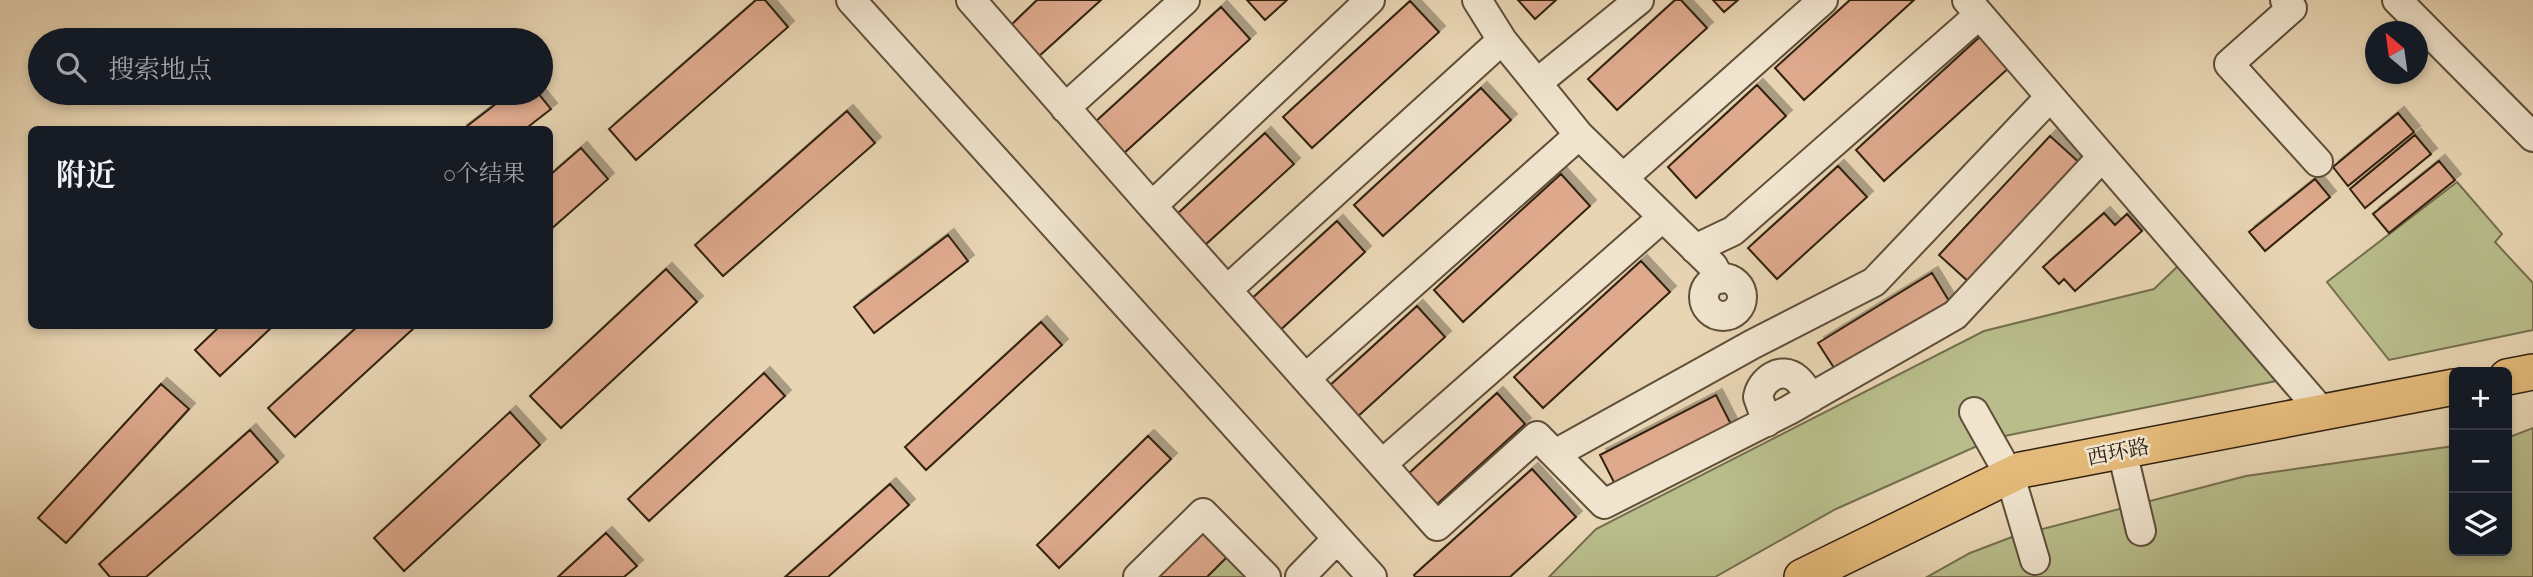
<!DOCTYPE html>
<html lang="zh">
<meta charset="utf-8">
<style>
:root{--surface:#171b24;--page:#242831;--text:#f1f3f6;--muted:#9ea1a6;--line:#363941}
body{margin:0;font-family:"IM FELL French Canon","Noto Serif SC",serif;background:var(--page);color:var(--text)}
.controls{position:absolute;right:21px;bottom:21px;display:grid;overflow:hidden;border-radius:10px;box-shadow:0 4px 10px #0003}
.controls button{width:63px;height:63px;display:grid;place-items:center;padding:0;border:0;border-bottom:2px solid var(--line);background:var(--surface);color:var(--text);font:35px sans-serif}
.compass{position:absolute;left:2365px;top:21px;width:63px;height:63px;border-radius:50%;background:var(--surface);box-shadow:0 4px 10px #0003;rotate:331deg}
.list{margin:0;padding:0;list-style:none}
h2{display:flex;justify-content:space-between;align-items:center;height:91px;margin:0;padding:0 28px;font-size:30px}
h2 small{font-size:23px;font-weight:400;color:var(--muted)}
.icon{flex:none;width:38px;height:38px;fill:none;stroke:currentColor;stroke-width:2;stroke-linecap:round;stroke-linejoin:round}
.map{position:relative;flex:none;width:2533px;height:577px;overflow:hidden}
.search{position:absolute;background:var(--surface);box-shadow:0 4px 10px #0003;left:28px;top:28px;width:525px;height:77px;display:flex;align-items:center;gap:18px;box-sizing:border-box;padding:0 24px;border-radius:38px;color:var(--muted);font-size:26px}
.panel{position:absolute;background:var(--surface);box-shadow:0 4px 10px #0003;left:28px;top:126px;width:525px;height:203px;border-radius:10px}
.map>svg:first-child{display:block}
.green{fill:#b8bd8b;stroke:#746f4e;stroke-width:2}
.building{fill:#dea98d;stroke:#312110;stroke-width:2;filter:url(#shadow)}
.lines{fill:none;stroke-linecap:round;stroke-linejoin:round}
.minor-casing{stroke:#5f4e39;stroke-width:32}
.major-casing{stroke:#312110;stroke-width:38}
.minor{stroke:#f0e4ce;stroke-width:28}
.major{stroke:#e4ba7a;stroke-width:35}
.labels{text-anchor:middle;dominant-baseline:central;stroke-width:5;stroke-linejoin:round;paint-order:stroke}
.street-label{font-size:21px;fill:#312110;stroke:#f0e4ce}
</style>
<div class="map">
<svg width="2533" height="577" viewBox="0 0 2533 577">
<defs>
<filter id="shadow"><feDropShadow dx="6" dy="-6" stdDeviation="0" flood-color="#0004"/></filter>
</defs>
<rect width="100%" height="100%" fill="#e8d5b3"/>
<filter id="stains"><feTurbulence type="fractalNoise" baseFrequency=".00286" numOctaves="4"/><feColorMatrix values="0 0 0 0 .2 0 0 0 0 .09 0 0 0 0 .02 0 0 0 .5 -.17"/></filter>
<radialGradient id="worn" r=".72"><stop offset=".6" stop-color="#630" stop-opacity="0"/><stop offset="1" stop-color="#630" stop-opacity=".3"/></radialGradient>
<!-- green -->
<path class="green" d="M2457,182L2502,234L2495,242L2533,283V330L2389,360L2327,282Z
M2179,265L2276,381L1995,438L1836,509L1715,577H1549L1596,529L1984,331L2154,289Z
M2533,428V577H1927L1970,553L2012,537L2246,476L2454,446V551H2507V438Z
M1202,527L1248,577H1207Z"/>
<!-- building -->
<path class="building" d="M756,0H765L788,27L636,160L609,129Z
M1037,0H1101L1037,58L1009,27Z
M1247,0H1287L1265,20Z
M1518,0H1556L1535,19Z
M1675,0H1681L1707,28L1617,110L1588,79Z
M1713,0H1738L1724,12Z
M1850,0H1914L1804,100L1775,68Z
M1410,1L1439,32L1312,148L1283,117Z
M1221,7L1250,39L1123,154L1094,123Z
M1983,34L2012,65L1884,181L1856,150Z
M1757,85L1786,116L1696,198L1668,167Z
M1481,88L1511,120L1383,236L1354,205Z
M510,93H538L551,109L524,130H462Z
M847,111L875,143L723,276L695,245Z
M2398,113L2414,132L2348,186L2333,167Z
M1265,133L1294,164L1204,246L1176,215Z
M2415,135L2431,154L2365,208L2350,189Z
M2050,136L2082,165L1971,284L1939,255Z
M581,148L608,179L550,230V175Z
M2439,161L2455,180L2389,233L2373,214Z
M1838,166L1867,197L1777,279L1748,248Z
M1561,174L1590,206L1463,322L1434,290Z
M2315,179L2330,197L2265,251L2249,232Z
M2104,213L2115,225L2127,214L2142,231L2075,291L2064,279L2059,284L2043,267Z
M1337,221L1365,252L1276,334L1247,303Z
M948,235L968,261L874,333L854,307Z
M1641,261L1670,292L1543,408L1514,377Z
M666,269L697,302L561,428L530,396Z
M1932,273L1949,301L1836,371L1818,343Z
M1417,306L1445,337L1355,419L1327,388Z
M1041,322L1062,345L926,470L905,447Z
M220,326H273L220,376L195,350Z
M358,326H412L414,328L295,437L268,408Z
M764,373L785,396L649,521L628,499Z
M161,384L189,409L66,543L38,518Z
M1497,393L1525,424L1435,506L1407,475Z
M1716,395L1736,434L1620,494L1600,455Z
M510,412L540,445L404,571L374,538Z
M250,430L278,462L146,577H110L99,564Z
M1148,436L1171,459L1059,568L1037,545Z
M1532,469L1576,517L1510,577H1415L1414,575Z
M890,484L909,505L828,577H785Z
M606,533L637,566L624,577H558Z
M1202,533L1227,557L1207,577H1157Z"/>
<g class="lines">
<defs>
<path id="minor" d="M851,0L1372,577
M971,0L1152,206L1370,0
M1477,0L1502,40L1579,135L1713,266L1720,279
M1967,0L2323,413
M2285,0L2292,8L2229,64L2318,162
M2397,0L2533,137
M1537,83L1639,0
M1065,108L1185,0
M1623,178L1823,0
M1152,206L1437,526L1537,436L1604,504L1789,410L1955,315L2102,157
M1695,249L1733,231L1979,15
M1704 297a19 19 0 1 1 38 0a19 19 0 1 1-38 0Z
M1227,290L1502,40
M1306,378L1579,135
M1974,412L2010,476L2035,560
M1767,422L1758,397C1761,380 1781,365 1797,379C1803,384 1807,392 1811,398
M2122,451L2141,531
M1555,454L1753,344L1874,282L2050,97
M1382,464L1663,217
M1138,577L1203,513L1266,577
M1300,577L1337,539"/>
<path id="major" d="M2507,377L2533,372
M1802,577L2021,470L2454,387"/>
</defs>
<!-- minor casing -->
<use href="#minor" class="minor-casing"/>
<!-- major casing -->
<use href="#major" class="major-casing"/>
<!-- minor -->
<use href="#minor" class="minor"/>
<!-- major -->
<use href="#major" class="major"/>
</g>
<g class="labels">
<!-- street labels -->
<g class="street-label">
<text transform="translate(2118 452) rotate(-11)">西环路</text>
</g>
</g>
<rect width="100%" height="100%" filter="url(#stains)"/>
<rect width="100%" height="100%" fill="url(#worn)"/>
</svg>
<div class="controls">
<button>+</button>
<button>−</button>
<button><svg class="icon" aria-label="layers" viewBox="0 0 24 24"><path d="M12 4l9 5-9 5-9-5zM3 14l9 5 9-5"/></svg></button>
</div>
<svg class="compass" viewBox="-18 -18 36 36"><path d="M0-13l5 13h-10z" fill="#e53935"/><path d="M0 13l5-13h-10z" fill="#9ea1a6"/></svg>
<div class="search"><svg class="icon" aria-label="search" viewBox="0 0 24 24"><circle cx="10" cy="10" r="6"/><path d="M15 15l6 6"/></svg>搜索地点</div>
<section class="panel">
<h2>附近<small>0个结果</small></h2>
<ul class="list">
</ul>
</section>
</div>
